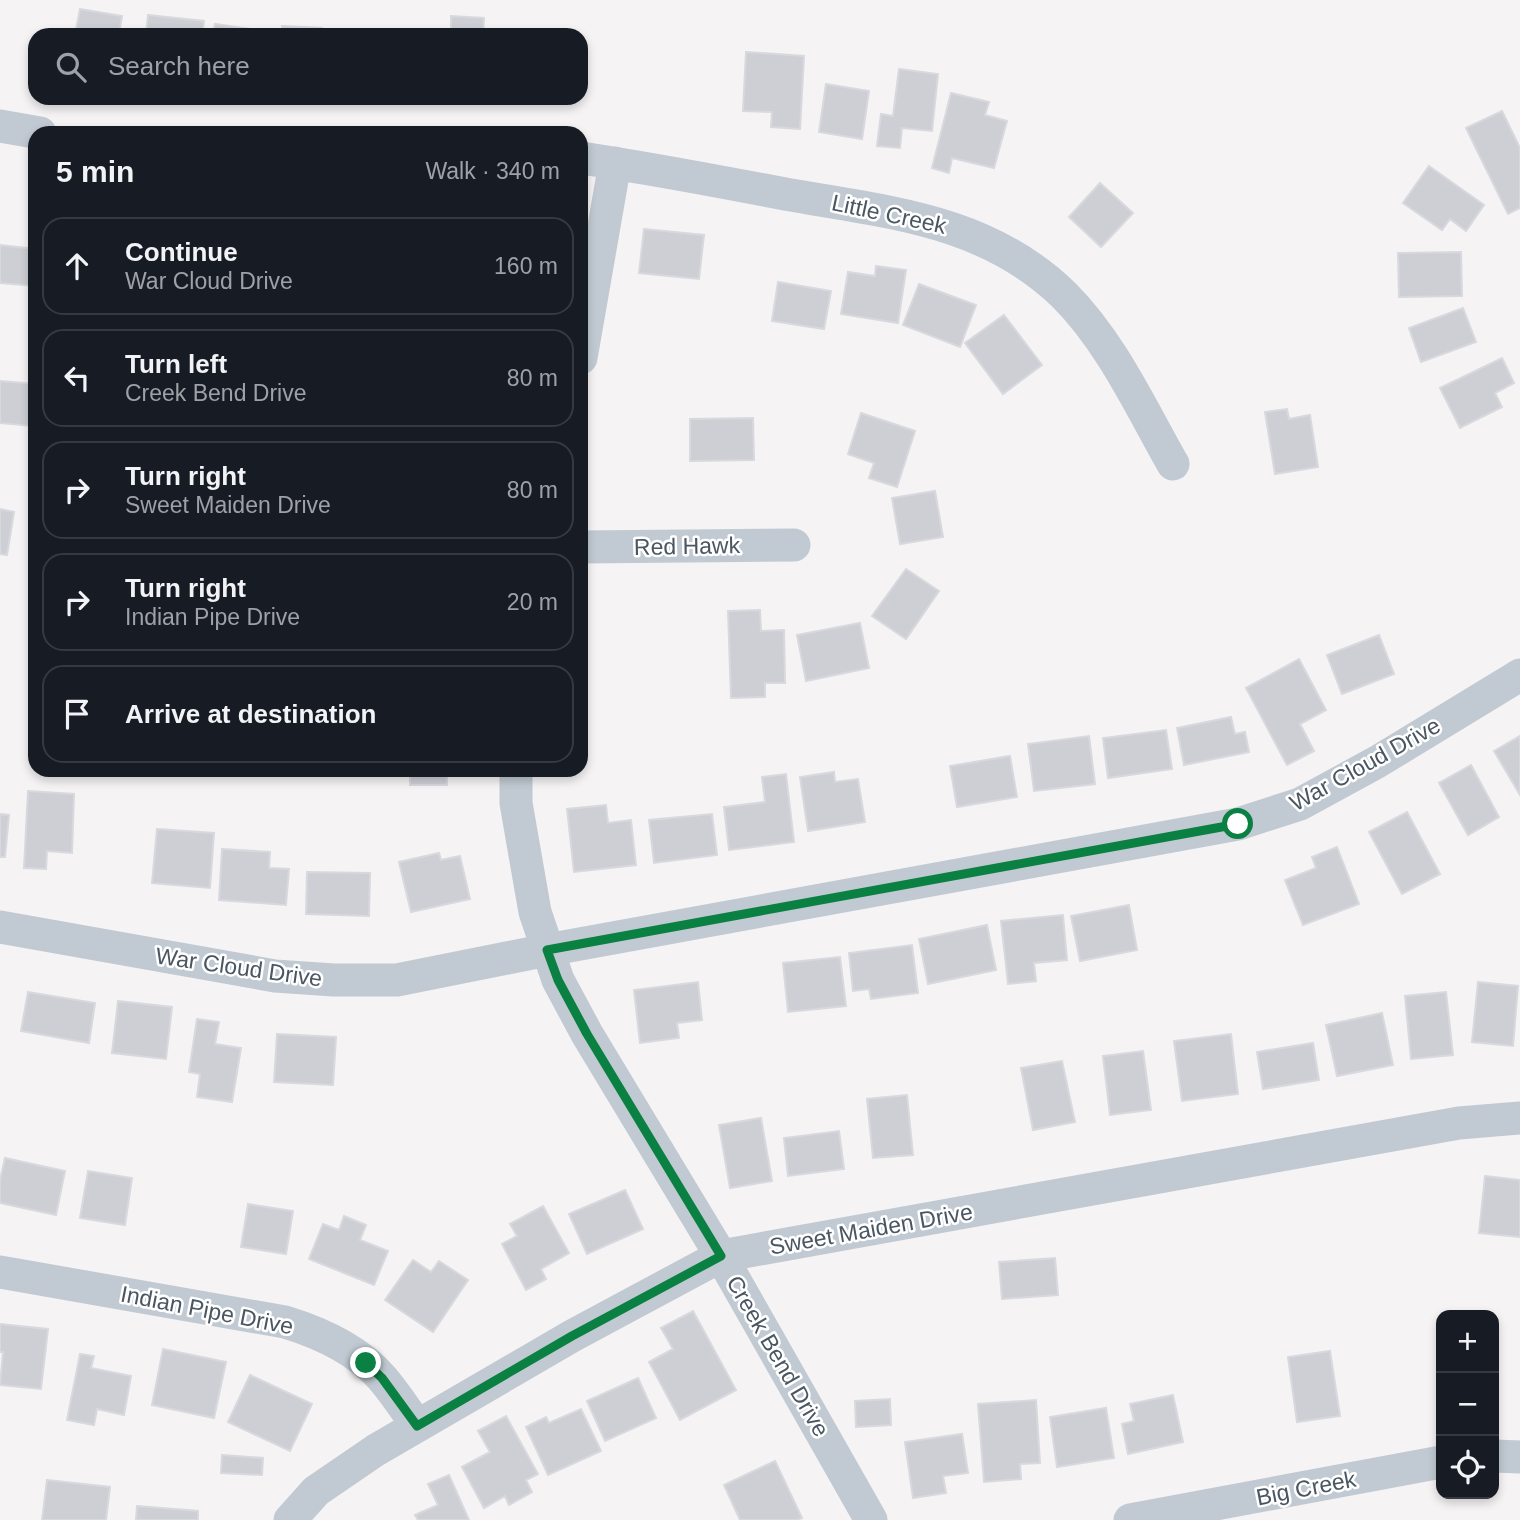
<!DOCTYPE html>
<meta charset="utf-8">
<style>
:root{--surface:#171b24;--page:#242831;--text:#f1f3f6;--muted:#9ea1a6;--line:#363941}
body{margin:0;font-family:Helvetica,sans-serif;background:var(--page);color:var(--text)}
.controls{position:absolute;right:21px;bottom:21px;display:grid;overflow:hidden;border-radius:14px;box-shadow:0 4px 10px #0003}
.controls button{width:63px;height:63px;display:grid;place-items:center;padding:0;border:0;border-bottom:2px solid var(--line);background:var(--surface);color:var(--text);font:35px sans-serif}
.stop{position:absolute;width:21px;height:21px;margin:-16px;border:5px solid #0b8043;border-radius:50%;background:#fff}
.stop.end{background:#0b8043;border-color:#fff;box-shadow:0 2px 7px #0008}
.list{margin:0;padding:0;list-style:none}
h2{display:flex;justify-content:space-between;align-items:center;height:91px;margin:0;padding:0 28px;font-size:30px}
h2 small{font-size:23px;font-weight:400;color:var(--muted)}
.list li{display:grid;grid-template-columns:46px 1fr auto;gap:21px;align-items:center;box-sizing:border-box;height:98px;margin:0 14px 14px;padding:0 14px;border:2px solid var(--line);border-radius:21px}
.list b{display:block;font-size:26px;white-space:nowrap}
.list p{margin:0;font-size:23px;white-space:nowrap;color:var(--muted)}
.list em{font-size:23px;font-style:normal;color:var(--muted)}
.icon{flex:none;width:38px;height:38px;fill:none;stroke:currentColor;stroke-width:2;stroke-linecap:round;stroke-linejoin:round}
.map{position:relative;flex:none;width:1520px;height:1520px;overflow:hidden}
.search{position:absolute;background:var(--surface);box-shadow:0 4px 10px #0003;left:28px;top:28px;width:560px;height:77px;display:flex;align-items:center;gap:18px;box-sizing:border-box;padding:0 24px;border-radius:21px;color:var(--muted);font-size:26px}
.panel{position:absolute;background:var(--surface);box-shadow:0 4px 10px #0003;left:28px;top:126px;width:560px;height:651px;border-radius:21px}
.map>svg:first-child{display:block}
.building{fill:#cdcfd5;stroke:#d7d9de;stroke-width:2}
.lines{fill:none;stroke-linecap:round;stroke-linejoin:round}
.minor{stroke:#c1cad2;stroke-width:33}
.route{stroke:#0b8043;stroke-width:9}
.labels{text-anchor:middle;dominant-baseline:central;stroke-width:5;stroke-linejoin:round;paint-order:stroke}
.street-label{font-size:23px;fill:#4a5661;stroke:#fff}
</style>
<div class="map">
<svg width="1520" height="1520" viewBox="0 0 1520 1520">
<rect width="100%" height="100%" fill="#f5f3f3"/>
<!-- building -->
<path class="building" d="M80,9L122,16L119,35H75Z
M148,15L204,21L202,35H146Z
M451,16L484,18L483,35H434L451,34Z
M215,24L271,32L270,35H213Z
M282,26L322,28V35H282Z
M746,52L804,56L800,129L771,127L772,112L743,111Z
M899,69L938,74L932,131L902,128L900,148L877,146L881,114L893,116Z
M826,84L869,91L862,139L819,132Z
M951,93L989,102L985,115L1007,121L994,168L952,158L949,173L932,168Z
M1502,111L1520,148V208L1508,214L1466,128Z
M1429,166L1484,205L1466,231L1450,219L1442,230L1403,203Z
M1100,183L1133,213L1101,247L1069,217Z
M644,229L704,235L699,279L639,273Z
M0,245L35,249V286L0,283Z
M1461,252L1462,296L1399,297L1398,253Z
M876,266L906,270L898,323L841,314L848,272L875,276Z
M778,282L831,291L824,329L772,321Z
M919,284L976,305L960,347L903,325Z
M1463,308L1476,342L1421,362L1409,328Z
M1004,315L1042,365L1003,394L965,343Z
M1502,358L1514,383L1495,393L1502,407L1460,428L1440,388Z
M0,381L35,384L32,426L0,423Z
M1287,409L1289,419L1310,415L1318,467L1275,474L1265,412Z
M861,413L915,431L897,487L869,478L874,463L848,454Z
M753,418L754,460L690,461V419Z
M935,491L943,537L900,544L892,498Z
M0,509L14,512L7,555L0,554Z
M906,569L939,591L906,639L872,616Z
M760,610L761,631L784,630L785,683H765V697L731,698L728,611Z
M860,623L869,668L806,681L797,635Z
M1379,635L1394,674L1342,694L1327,655Z
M1299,659L1326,710L1300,724L1314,751L1287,765L1246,688Z
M1231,717L1235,734L1245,732L1249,752L1184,765L1177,728Z
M1166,730L1172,769L1108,778L1103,738Z
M1089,736L1095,784L1034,791L1028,744Z
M1520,736V795L1494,751Z
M1010,756L1017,797L957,807L950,766Z
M1471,765L1499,817L1468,835L1439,783Z
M410,770H447V785H410Z
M834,772L835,782L858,779L865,822L808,831L800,777Z
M786,774L794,842L729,850L724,807L765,802L762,777Z
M28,791L74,794L72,853L47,851L46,869L24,868Z
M606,805L608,823L631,820L636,865L574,872L567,809Z
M1407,812L1440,874L1402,894L1369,832Z
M0,814L9,815L5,857H0Z
M712,814L717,855L654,863L649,820Z
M157,829L214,833L210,888L152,883Z
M1337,847L1359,904L1303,925L1285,880L1316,868L1312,857Z
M222,849L270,852L269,868L289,869L286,905L219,900Z
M439,853L441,860L460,856L470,899L411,912L399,862Z
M307,872L370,873L369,916L306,914Z
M1129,905L1137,950L1080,961L1071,916Z
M1063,915L1067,960L1034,963L1036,981L1008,984L1001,921Z
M987,925L996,970L928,984L919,939Z
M912,945L918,993L871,999L869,989L853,991L849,953Z
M840,957L846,1006L788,1012L783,963Z
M698,982L702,1020L677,1023L679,1038L640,1043L634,990Z
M1478,982L1518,986L1513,1046L1472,1042Z
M28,992L95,1003L89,1043L21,1031Z
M1446,992L1453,1055L1411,1059L1405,996Z
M118,1001L172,1007L166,1059L112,1053Z
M1382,1013L1393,1065L1337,1076L1326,1025Z
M197,1019L219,1022L215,1044L241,1048L232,1102L197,1097L200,1074L189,1072Z
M277,1034L336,1037L333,1085L274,1082Z
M1231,1034L1238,1094L1182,1101L1174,1041Z
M1313,1043L1319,1080L1263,1089L1257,1052Z
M1143,1051L1151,1110L1110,1115L1103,1056Z
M1062,1061L1075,1122L1033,1130L1021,1068Z
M907,1095L913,1155L873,1158L867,1099Z
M761,1118L772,1181L730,1188L719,1125Z
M839,1131L844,1169L788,1176L784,1138Z
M5,1158L65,1171L56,1215L0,1203V1180Z
M88,1171L132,1178L125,1225L80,1218Z
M1485,1176L1520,1180V1237L1479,1233Z
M625,1190L643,1229L587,1254L569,1214Z
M248,1204L293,1211L286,1254L241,1247Z
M543,1206L569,1253L541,1269L546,1279L526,1290L502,1244L517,1236L510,1224Z
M344,1216L366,1225L360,1240L388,1251L374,1285L309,1259L323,1224L339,1230Z
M1055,1258L1058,1295L1002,1299L999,1262Z
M413,1260L431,1272L439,1261L468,1280L433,1332L385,1300Z
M693,1311L736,1390L680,1420L649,1362L673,1349L661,1328Z
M0,1324L48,1329L41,1389L0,1385L3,1352H0Z
M163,1349L226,1362L214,1418L152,1405Z
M1330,1351L1340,1416L1297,1422L1288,1357Z
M80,1354L94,1356L91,1368L131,1376L124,1415L97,1409L94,1425L67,1420Z
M250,1375L312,1404L290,1451L228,1422Z
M638,1378L656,1418L605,1441L587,1401Z
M1173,1395L1183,1442L1128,1454L1122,1424L1134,1421L1130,1404Z
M890,1399L891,1425L856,1427L855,1401Z
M1036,1400L1040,1463L1020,1464L1021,1479L984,1482L978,1404Z
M1106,1408L1114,1458L1057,1467L1050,1417Z
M581,1409L601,1451L548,1475L526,1427L546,1417L549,1423Z
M506,1416L538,1474L526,1480L532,1492L509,1505L505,1496L484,1508L462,1467L490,1452L478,1431Z
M962,1434L968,1473L943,1476L946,1493L913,1498L905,1442Z
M222,1455L263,1458L262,1475L221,1473Z
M775,1461L802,1518L797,1520H740L724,1485Z
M449,1475L469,1520H418L415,1515L438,1505L428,1484Z
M47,1480L110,1487L106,1520H42Z
M137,1506L198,1511V1520H136Z"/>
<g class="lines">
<!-- minor -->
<path class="minor" d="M0,126L40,133
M581,158C649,168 717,181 785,194C886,212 986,219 1064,295C1111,342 1140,406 1173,464
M581,358L615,163
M581,547L794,545
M516,770V803L535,912L558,980L587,1034L721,1256L871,1520
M0,927L275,976L334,980H397L547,950L1238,824L1300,804L1377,762L1520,675
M0,1272L285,1322C321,1333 357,1349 382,1378C395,1393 406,1410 417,1426
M1494,1456L1520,1457
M290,1520L316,1491L376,1450L572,1336L721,1256L1459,1123L1520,1118
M1130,1520L1441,1462"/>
</g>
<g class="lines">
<!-- route -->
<path class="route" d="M366,1363L382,1378L417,1426L572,1336L721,1256L587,1034L558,980L547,950L1238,824"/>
</g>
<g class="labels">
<!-- street labels -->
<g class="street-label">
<text transform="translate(889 214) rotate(12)">Little Creek</text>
<text transform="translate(687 546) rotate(-1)">Red Hawk</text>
<text transform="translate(1365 764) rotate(-29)">War Cloud Drive</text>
<text transform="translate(239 967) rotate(8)">War Cloud Drive</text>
<text transform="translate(871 1229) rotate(-10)">Sweet Maiden Drive</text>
<text transform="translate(207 1310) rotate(11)">Indian Pipe Drive</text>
<text transform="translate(778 1356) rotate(60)">Creek Bend Drive</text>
<text transform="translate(1306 1488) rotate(-11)">Big Creek</text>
</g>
</g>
</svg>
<div class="controls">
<button>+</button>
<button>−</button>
<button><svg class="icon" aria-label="locate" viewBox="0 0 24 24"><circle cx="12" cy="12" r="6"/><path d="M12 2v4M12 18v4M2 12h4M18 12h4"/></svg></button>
</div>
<div class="stop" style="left:1238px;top:824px"></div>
<div class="stop end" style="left:366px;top:1363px"></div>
<div class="search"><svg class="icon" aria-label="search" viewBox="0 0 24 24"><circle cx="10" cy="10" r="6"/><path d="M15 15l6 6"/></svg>Search here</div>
<section class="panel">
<h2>5 min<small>Walk · 340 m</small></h2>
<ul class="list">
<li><svg class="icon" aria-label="ahead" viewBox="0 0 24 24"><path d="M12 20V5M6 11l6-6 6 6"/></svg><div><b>Continue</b><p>War Cloud Drive</p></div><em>160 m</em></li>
<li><svg class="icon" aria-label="left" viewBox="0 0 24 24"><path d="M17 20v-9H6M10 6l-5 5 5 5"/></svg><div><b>Turn left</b><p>Creek Bend Drive</p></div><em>80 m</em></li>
<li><svg class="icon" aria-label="right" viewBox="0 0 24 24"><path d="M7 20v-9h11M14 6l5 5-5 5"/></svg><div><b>Turn right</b><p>Sweet Maiden Drive</p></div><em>80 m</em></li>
<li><svg class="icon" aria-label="right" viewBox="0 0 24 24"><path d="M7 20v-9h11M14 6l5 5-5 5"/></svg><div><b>Turn right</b><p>Indian Pipe Drive</p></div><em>20 m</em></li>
<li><svg class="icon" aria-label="arrive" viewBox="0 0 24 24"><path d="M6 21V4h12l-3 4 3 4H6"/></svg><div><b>Arrive at destination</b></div></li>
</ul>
</section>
</div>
